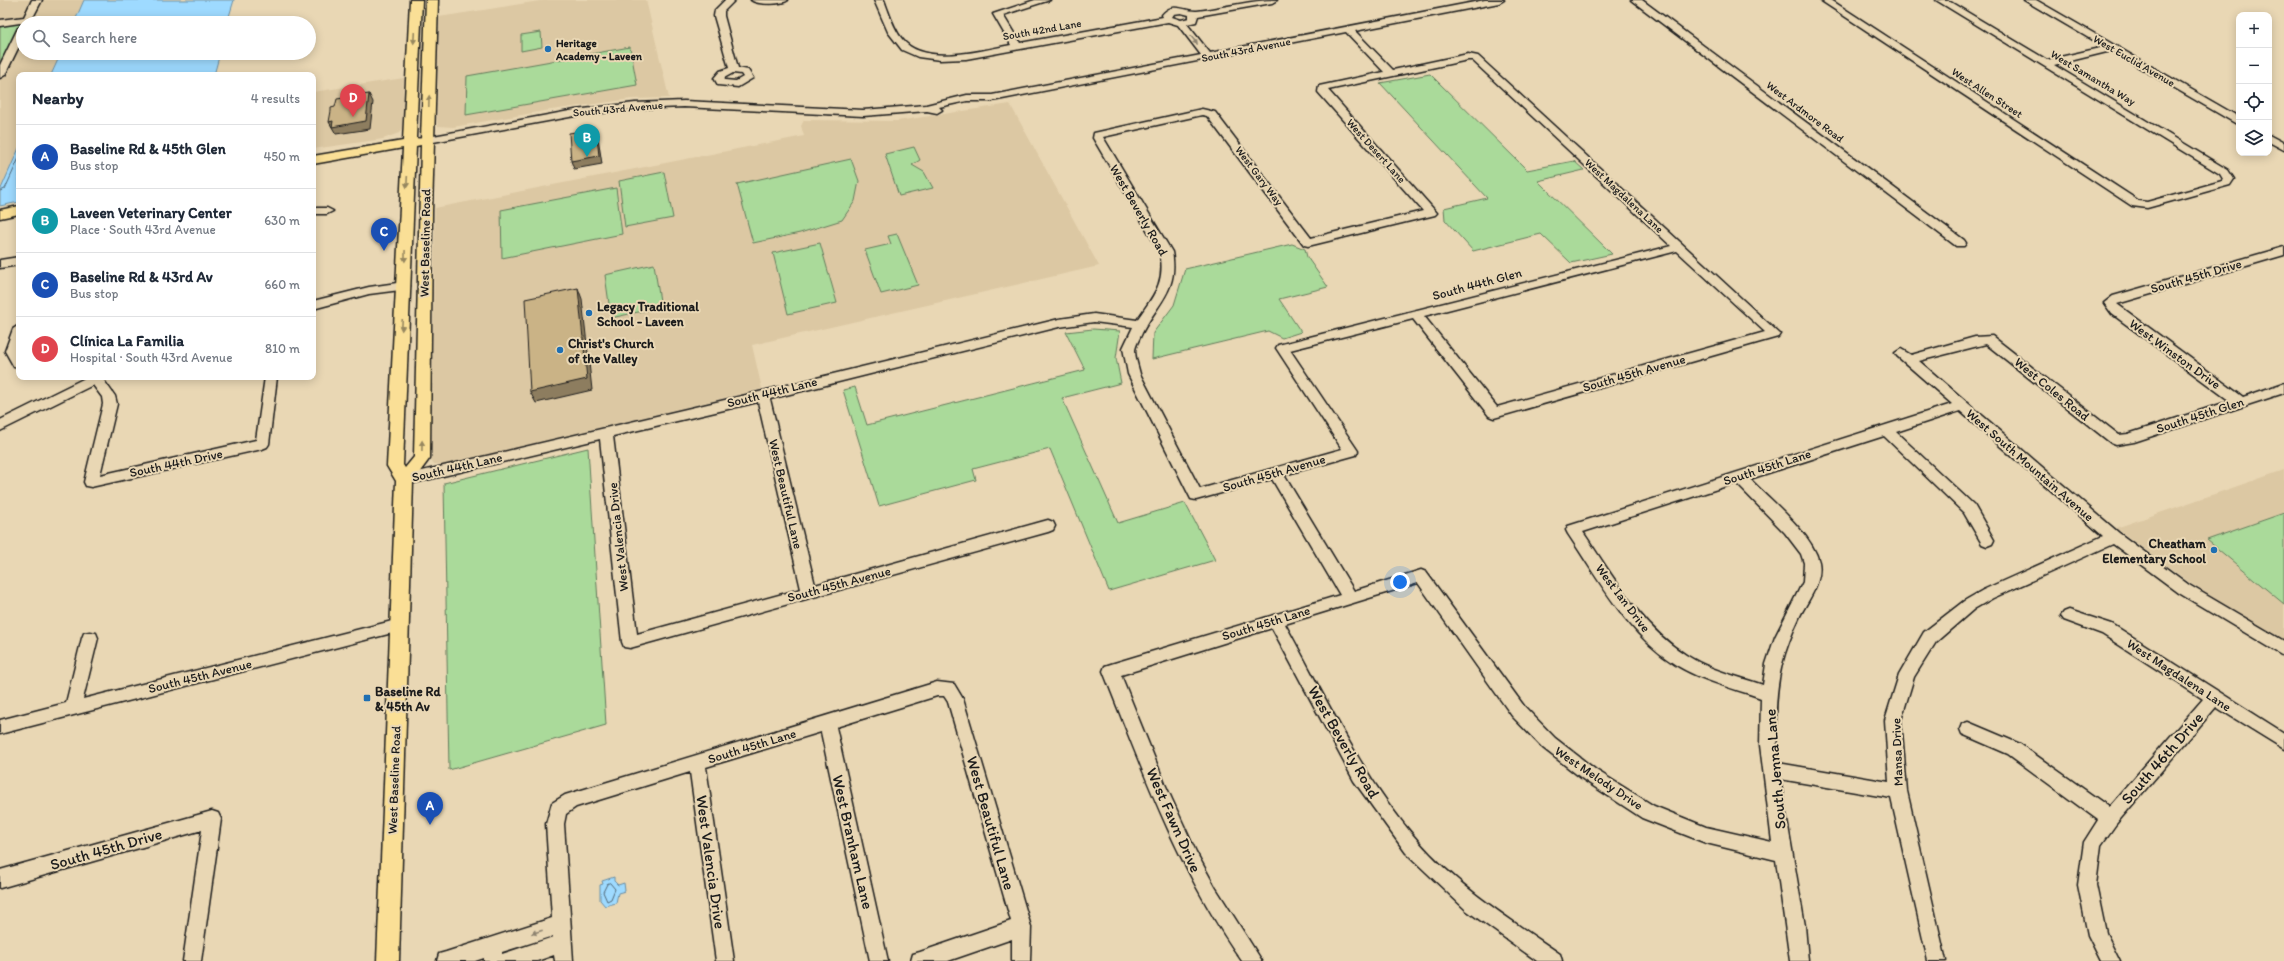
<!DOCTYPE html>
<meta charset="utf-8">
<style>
:root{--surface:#fff;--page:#f2f2f3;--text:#1f2937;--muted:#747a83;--line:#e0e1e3;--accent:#1f6fb2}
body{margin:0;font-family:Itim,sans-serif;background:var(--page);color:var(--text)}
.controls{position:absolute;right:12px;top:12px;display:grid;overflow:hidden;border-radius:8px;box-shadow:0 2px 10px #0003}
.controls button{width:36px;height:36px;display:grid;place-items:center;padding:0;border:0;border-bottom:1px solid var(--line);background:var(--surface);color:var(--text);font:20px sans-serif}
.you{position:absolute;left:1400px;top:582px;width:14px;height:14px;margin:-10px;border:3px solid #fff;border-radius:50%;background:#1a73e8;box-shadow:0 0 0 6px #1a73e833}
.badge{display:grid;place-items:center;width:26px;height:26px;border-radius:50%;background:var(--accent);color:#fff;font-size:13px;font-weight:700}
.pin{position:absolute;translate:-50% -33px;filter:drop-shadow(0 1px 2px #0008)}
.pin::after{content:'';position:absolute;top:21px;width:14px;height:12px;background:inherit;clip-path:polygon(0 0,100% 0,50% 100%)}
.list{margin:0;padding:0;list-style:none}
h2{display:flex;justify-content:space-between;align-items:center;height:52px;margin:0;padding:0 16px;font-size:17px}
h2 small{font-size:13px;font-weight:400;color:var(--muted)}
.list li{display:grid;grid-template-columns:26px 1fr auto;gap:12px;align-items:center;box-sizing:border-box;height:64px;padding:0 16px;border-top:1px solid var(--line)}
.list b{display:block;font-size:15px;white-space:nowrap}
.list p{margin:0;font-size:13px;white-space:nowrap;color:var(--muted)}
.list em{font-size:13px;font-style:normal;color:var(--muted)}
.icon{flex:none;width:22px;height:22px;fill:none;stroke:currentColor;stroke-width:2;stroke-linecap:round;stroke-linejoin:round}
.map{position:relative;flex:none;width:2284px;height:961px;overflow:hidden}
.search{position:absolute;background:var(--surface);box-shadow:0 2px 10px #0003;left:16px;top:16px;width:300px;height:44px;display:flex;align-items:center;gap:10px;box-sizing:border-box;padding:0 14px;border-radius:22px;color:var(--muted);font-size:15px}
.panel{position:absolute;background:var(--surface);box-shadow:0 2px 10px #0003;left:16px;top:72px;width:300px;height:308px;border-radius:8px}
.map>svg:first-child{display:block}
.built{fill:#dcc8a3}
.green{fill:#aada9a;stroke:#637b5b}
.water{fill:#9edaff;stroke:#6a8ea4}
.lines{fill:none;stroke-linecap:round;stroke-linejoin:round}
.shore{stroke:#506877;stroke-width:1}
.minor-casing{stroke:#1c1c1c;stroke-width:3}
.major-casing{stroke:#1c1c1c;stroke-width:3}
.minor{fill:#e9d7b4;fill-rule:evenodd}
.major{fill:#fadf96;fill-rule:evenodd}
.shaded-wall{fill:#8d7d5e;stroke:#1c1c1c}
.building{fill:#cab386;stroke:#1c1c1c}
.oneway{fill:#96875f}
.oneway2{fill:#8d8370}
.poi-dot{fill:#1f6fb2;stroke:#e9d7b4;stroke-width:1.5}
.labels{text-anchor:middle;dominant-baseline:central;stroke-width:4;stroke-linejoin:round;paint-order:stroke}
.far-street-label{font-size:11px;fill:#1c1c1c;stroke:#e9d7b4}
.far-poi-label{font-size:11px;font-weight:bold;fill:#1c1c1c;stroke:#e9d7b4;text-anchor:start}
.street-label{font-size:13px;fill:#1c1c1c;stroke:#e9d7b4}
.poi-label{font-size:13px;font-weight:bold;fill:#1c1c1c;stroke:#e9d7b4;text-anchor:start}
.near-street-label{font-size:16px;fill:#1c1c1c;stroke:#e9d7b4}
</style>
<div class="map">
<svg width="2284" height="961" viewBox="0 0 2284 961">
<rect width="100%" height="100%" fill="#e9d7b4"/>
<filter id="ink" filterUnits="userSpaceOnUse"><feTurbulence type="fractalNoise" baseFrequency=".025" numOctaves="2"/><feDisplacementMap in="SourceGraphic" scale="8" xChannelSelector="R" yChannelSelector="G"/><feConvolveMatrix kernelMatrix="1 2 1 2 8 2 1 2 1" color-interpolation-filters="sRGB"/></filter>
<g filter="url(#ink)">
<!-- built -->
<path class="built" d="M0,0H84L74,23H23V53H61L51,75H19V148L0,191Z
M546,0H646L669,98L631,99L544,111L453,127L438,126L437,124L439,17Z
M404,78L402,129L399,133L383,139L313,149V92Z
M1010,104L1099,266L752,345L762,389L445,465L433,464L431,460L435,208L804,136L801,126L804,120L897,121Z
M2284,470V642L2193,585L2116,528Z"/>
<!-- green -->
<path class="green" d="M22,22L0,65V25Z
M541,32L542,47L521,51V35Z
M630,47L637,85L466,115L467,76Z
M1430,74L1527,170L1574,161L1584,170L1538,181L1612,254L1571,263L1541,234L1473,251L1445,220L1444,208L1487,198L1380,83Z
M914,147L920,160L912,165L924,172L933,188L899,196L885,154Z
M851,159L859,181L855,201L842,220L800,233L753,243L737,184Z
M664,172L673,218L625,227L619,181Z
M616,188L622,234L502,258L501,210Z
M897,234L918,285L881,294L865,250L891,244L888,236Z
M820,243L837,303L788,314L773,253Z
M1292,244L1305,249L1307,257L1328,287L1279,299L1301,332L1282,338L1268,331L1152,359L1153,333L1174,305L1185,269Z
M654,264L661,307L611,318L605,275Z
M1093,329L1120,331L1116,358L1121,383L1062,398L1118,523L1185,503L1215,560L1109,591L1050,449L973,469L976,480L879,506L843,390L855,387L867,425L1085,370L1066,332Z
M588,448L606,725L449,770L444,483Z
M2284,513V604L2207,540Z"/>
<!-- water -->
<path class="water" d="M84,0H234L227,23H74Z
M61,53H220L214,75H51Z
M19,148V202L0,206V191Z
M614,877V881L618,885L624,883L625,891L618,893L616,903L605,906L600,900V885L603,884L602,881Z"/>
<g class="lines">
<!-- shore -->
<path class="shore" d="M0,191L5,189L19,158
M610,883L615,889L611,899L607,901L603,892L607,884Z"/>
<defs>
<path id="minor" d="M32,0H42L30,23H23V38L5,75L0,78V65L18,28L23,25L20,23L0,26V20L24,17Z
M725,0H735L724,11V16L738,68L748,70L753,78L738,87L718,85L714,78L720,71L729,68L714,16L715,10ZM733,73L741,74L743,77L736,81L725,80L724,78Z
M751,0H788C782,5 757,5 751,0Z
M874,0H884C889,13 893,28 902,39C924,67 982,50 1011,45L993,14L1035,0H1050L1003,15L1020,43L1163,17L1162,15C1173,1 1185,12 1197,11C1224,8 1249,0 1277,0L1272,3L1198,16L1196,22L1187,24L1210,53L1485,0H1504L1499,3L1355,31L1393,70L1468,54L1478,56L1780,334L1778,337L1494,418L1489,416L1413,319L1290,350L1358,451L1356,455L1284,475L1354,591L1421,570L1426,572L1524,706L1555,738L1596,770L1654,806L1706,827L1772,842L1760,745L1761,698C1733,688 1702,681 1676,665C1628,635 1599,580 1568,534L1566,530L1568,526L1952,404L1897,356L1895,353L1901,349L1911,355L1975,337L1992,336L2119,435L2128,434L2230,401L2112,314L2104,303L2113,296L2284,247V255L2117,304L2243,397L2284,383V393L2134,442L2116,445L2111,443L1986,344L1919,361L2119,533L2189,585L2284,641V656L2179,593L2113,544L1993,598L1974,609L1936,642L1914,677L1901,720L1907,791L1946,961H1928L1891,798L1780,779L1805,926L1808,961H1790L1776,860L1706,843L1642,818L1584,780L1543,748L1512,716L1418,583L1285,624C1326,698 1362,777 1418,841C1457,886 1511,920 1560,954L1562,961H1537L1466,910L1406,853L1354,781L1272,628L1121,675L1165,784L1196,852L1215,887L1262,961H1242C1179,872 1143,771 1103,671L1105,666L1111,664L1340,595L1272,479L1196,500L1191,499L1128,374L1123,348L1133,327L1094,322L1059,327L770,399L815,585L1048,520L1053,522L1055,526L1053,530L1048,532L630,648L624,647L622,642L600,439L405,485L400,484L398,480L400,476L405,475L763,391L1059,319L1094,314L1137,320C1154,295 1166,283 1160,252L1093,138L1094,133L1202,109L1215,112L1311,238L1423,211L1318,92L1319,86L1384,72L1346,32L992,101H967L939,107L942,110L937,113L927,111L863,116L684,107L635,109L575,116L417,145L412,142L417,139L575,110L635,103L684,101L863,110L926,105L967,95H992L1201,55L1178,25L1168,22L966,59L940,60L918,57L902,50L888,32ZM1181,13L1189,15V18L1181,20L1172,17L1174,14ZM1468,60H1472L1671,246L1278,345L1276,348L1278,351L1342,449L1200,489L1140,374C1138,366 1135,358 1135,350C1136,344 1140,338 1142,333C1158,302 1179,290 1172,252L1103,137L1202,115L1207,116L1304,245L1308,246L1435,215L1437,213L1328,90ZM1677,251L1765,332L1497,407L1424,316ZM758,402L801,589L637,634L613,436ZM1960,411L2103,536L1983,590L1964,601L1924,632L1899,675L1885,720L1889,782L1778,763C1775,731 1774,696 1782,664C1786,648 1792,633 1799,618C1807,601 1823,583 1819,562C1812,533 1770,500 1750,479L1884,436L1964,513L1982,544L1987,546L1992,544L1994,540L1974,505L1896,432ZM1736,483L1785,533L1801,554L1804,563L1803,582L1775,637L1766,664L1763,685C1737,676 1709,670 1686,655C1640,626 1613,576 1583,532Z
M1631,0H1642L1964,240L1966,243L1964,246H1956Z
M1820,0H1831L2139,201L2147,202L2222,181L2223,179L2220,174L1936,0H1947L2047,60L2104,47L2024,0H2036L2239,117V124L2235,123L2111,51L2054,65L2228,170L2234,179L2230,185L2147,208L2132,206Z
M2269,135L2284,143V150L2269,142Z
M313,208H327L333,211L327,214H313Z
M19,257V265L0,268V260Z
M404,282L408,283L410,286L408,289L369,294L313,309V301L369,287Z
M19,325L17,351L19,368L14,367L5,351L13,329Z
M87,377H104L103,379L115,396L117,404L100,475L256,440L265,377H277L269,444L267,447L262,449L91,487L86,486L84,482L103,404L102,397L93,385L0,431V420Z
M2069,610L2112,624L2284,733V749L2216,707L2116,824L2101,845L2096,885L2106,933L2120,961H2101L2088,935L2078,885L2084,842L2098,820L2008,754L1962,734L1960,729L1962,724L1968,722L2020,744L2109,807L2203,699L2102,634L2064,620L2061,616L2064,612Z
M400,619L405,621L408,625L405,629L400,631L0,734V720L66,703L82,638L84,633L90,632L96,633L98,638L83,699Z
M937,682L954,684L963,699L1031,927L1030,961H1012V939L948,961H911L913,954L920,952L1011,921L948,702L944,696H937L836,727L888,961H870L821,732L706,767L734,961H716L690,772L576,807L566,814L564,824L573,961H555L554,955L537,961H484V958L475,961H437L439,954L446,952L552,918L546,824L552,803L565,795ZM553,936V937L502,954V952Z
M212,811L218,813L221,819L201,961H183L202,830L0,888V870Z"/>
<path id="major" d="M410,0H422L416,138L421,139L426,0H438L432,211L430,458L413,481L399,961H377L396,481L387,466L403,148L313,164V156L403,141ZM421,145L414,457L405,468L403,465L416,146Z
M19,206V214L0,218V210Z"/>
</defs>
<!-- minor casing -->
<use href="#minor" class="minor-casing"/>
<!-- major casing -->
<use href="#major" class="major-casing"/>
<!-- minor -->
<use href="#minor" class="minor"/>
<!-- major -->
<use href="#major" class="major"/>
</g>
<!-- shaded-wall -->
<path class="shaded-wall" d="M369,94L373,102L370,129L336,134L329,122Z
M596,129L598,137L602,164L574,169L571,161Z
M578,288L582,299L592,390L536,403L530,392Z"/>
<!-- building -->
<path class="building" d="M369,94L366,121L332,127L333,121L329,122L331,111V108L335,107L337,99Z
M596,129L599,156L571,161L569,133Z
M578,288L587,379L530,392L525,299Z"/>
<!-- one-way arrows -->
<defs><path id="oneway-solid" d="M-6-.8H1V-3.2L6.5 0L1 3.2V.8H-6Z"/></defs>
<g class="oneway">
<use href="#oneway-solid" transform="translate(414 38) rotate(93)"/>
<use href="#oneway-solid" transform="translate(429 101) rotate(-88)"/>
<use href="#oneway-solid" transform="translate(407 182) rotate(93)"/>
<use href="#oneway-solid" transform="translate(405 256) rotate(91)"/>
<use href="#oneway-solid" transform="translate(402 325) rotate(93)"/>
<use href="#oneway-solid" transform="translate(422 446) rotate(-89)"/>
</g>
<g class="oneway2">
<use href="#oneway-solid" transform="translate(1194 40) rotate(52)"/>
<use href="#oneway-solid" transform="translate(537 932) rotate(162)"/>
</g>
</g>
<!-- markers -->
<g class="poi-dot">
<circle cx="548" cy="49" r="4"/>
<circle cx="589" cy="313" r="4"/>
<circle cx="560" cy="350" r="4"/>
<circle cx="2214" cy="550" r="4"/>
<rect x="363" y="694" width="8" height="8" rx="2"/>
</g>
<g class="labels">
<!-- far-street labels -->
<g class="far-street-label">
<text transform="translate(1042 30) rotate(-10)">South 42nd Lane</text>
<text transform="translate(1246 50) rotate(-11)">South 43rd Avenue</text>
<text transform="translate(2134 61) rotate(30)">West Euclid Avenue</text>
<text transform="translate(2093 78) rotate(31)">West Samantha Way</text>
<text transform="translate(1987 93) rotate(33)">West Allen Street</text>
<text transform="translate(618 109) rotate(-5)">South 43rd Avenue</text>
<text transform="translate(1805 112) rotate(37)">West Ardmore Road</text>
<text transform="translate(1376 151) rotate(48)">West Desert Lane</text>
<text transform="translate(1259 176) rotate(53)">West Gary Way</text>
<text transform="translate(1624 196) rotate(43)">West Magdalena Lane</text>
</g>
<!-- far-poi labels -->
<g class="far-poi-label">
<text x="556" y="43">Heritage<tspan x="556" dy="13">Academy - Laveen</tspan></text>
</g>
<!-- street labels -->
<g class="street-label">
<text transform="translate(1139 210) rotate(60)">West Beverly Road</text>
<text transform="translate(425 243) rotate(-89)">West Baseline Road</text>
<text transform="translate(2196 276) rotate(-16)">South 45th Drive</text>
<text transform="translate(1477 284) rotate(-15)">South 44th Glen</text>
<text transform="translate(2175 354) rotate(36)">West Winston Drive</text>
<text transform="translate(1634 373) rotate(-16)">South 45th Avenue</text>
<text transform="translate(2052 389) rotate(39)">West Coles Road</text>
<text transform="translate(772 392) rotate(-14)">South 44th Lane</text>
<text transform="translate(2200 415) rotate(-18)">South 45th Glen</text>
<text transform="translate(176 463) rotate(-12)">South 44th Drive</text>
<text transform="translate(2030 465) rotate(41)">West South Mountain Avenue</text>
<text transform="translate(457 467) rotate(-13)">South 44th Lane</text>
<text transform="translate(1767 467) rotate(-18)">South 45th Lane</text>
<text transform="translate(1274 473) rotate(-16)">South 45th Avenue</text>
<text transform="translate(786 494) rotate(77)">West Beautiful Lane</text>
<text transform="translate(618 537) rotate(-96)">West Valencia Drive</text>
<text transform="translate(839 584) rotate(-15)">South 45th Avenue</text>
<text transform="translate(1623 598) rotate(53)">West Ian Drive</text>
<text transform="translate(1266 623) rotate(-17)">South 45th Lane</text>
<text transform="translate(2179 675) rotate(33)">West Magdalena Lane</text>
<text transform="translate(200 676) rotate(-14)">South 45th Avenue</text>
<text transform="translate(752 746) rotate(-17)">South 45th Lane</text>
<text transform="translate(1897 752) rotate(-92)">Mansa Drive</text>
<text transform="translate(1599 778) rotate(34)">West Melody Drive</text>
<text transform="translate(394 780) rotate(-88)">West Baseline Road</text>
</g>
<!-- poi labels -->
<g class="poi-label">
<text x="597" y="306">Legacy Traditional<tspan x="597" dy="15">School - Laveen</tspan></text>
<text x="568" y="343">Christ's Church<tspan x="568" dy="15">of the Valley</tspan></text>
<text x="2206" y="543" text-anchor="end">Cheatham<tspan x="2206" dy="15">Elementary School</tspan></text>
<text x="375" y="691">Baseline Rd<tspan x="375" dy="15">&amp; 45th Av</tspan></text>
</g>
<!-- near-street labels -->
<g class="near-street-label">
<text transform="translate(1344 742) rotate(60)">West Beverly Road</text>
<text transform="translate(2162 758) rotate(-49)">South 46th Drive</text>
<text transform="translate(1775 769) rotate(-95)">South Jenna Lane</text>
<text transform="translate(1174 820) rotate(66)">West Fawn Drive</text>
<text transform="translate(991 823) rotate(74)">West Beautiful Lane</text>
<text transform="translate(853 842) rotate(77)">West Branham Lane</text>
<text transform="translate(106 849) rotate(-16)">South 45th Drive</text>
<text transform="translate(711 862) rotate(82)">West Valencia Drive</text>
</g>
</g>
</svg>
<div class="controls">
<button>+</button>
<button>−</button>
<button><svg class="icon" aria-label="locate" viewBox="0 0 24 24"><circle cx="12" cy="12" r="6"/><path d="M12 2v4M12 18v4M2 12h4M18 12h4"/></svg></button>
<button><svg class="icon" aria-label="layers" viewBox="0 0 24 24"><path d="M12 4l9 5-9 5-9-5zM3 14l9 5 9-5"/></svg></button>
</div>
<div class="you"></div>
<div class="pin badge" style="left:430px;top:825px;background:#1a4fb4">A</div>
<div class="pin badge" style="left:587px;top:157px;background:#0f9aa8">B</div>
<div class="pin badge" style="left:384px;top:251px;background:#1a4fb4">C</div>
<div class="pin badge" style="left:353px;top:117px;background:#e0444e">D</div>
<div class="search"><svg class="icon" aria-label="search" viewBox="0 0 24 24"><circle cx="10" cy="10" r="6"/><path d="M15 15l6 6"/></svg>Search here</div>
<section class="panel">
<h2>Nearby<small>4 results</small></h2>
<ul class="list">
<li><span class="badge" style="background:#1a4fb4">A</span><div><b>Baseline Rd &amp; 45th Glen</b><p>Bus stop</p></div><em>450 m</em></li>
<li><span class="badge" style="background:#0f9aa8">B</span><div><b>Laveen Veterinary Center</b><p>Place · South 43rd Avenue</p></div><em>630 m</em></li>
<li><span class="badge" style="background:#1a4fb4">C</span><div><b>Baseline Rd &amp; 43rd Av</b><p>Bus stop</p></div><em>660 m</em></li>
<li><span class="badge" style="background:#e0444e">D</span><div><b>Clínica La Familia</b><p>Hospital · South 43rd Avenue</p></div><em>810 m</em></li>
</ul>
</section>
</div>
